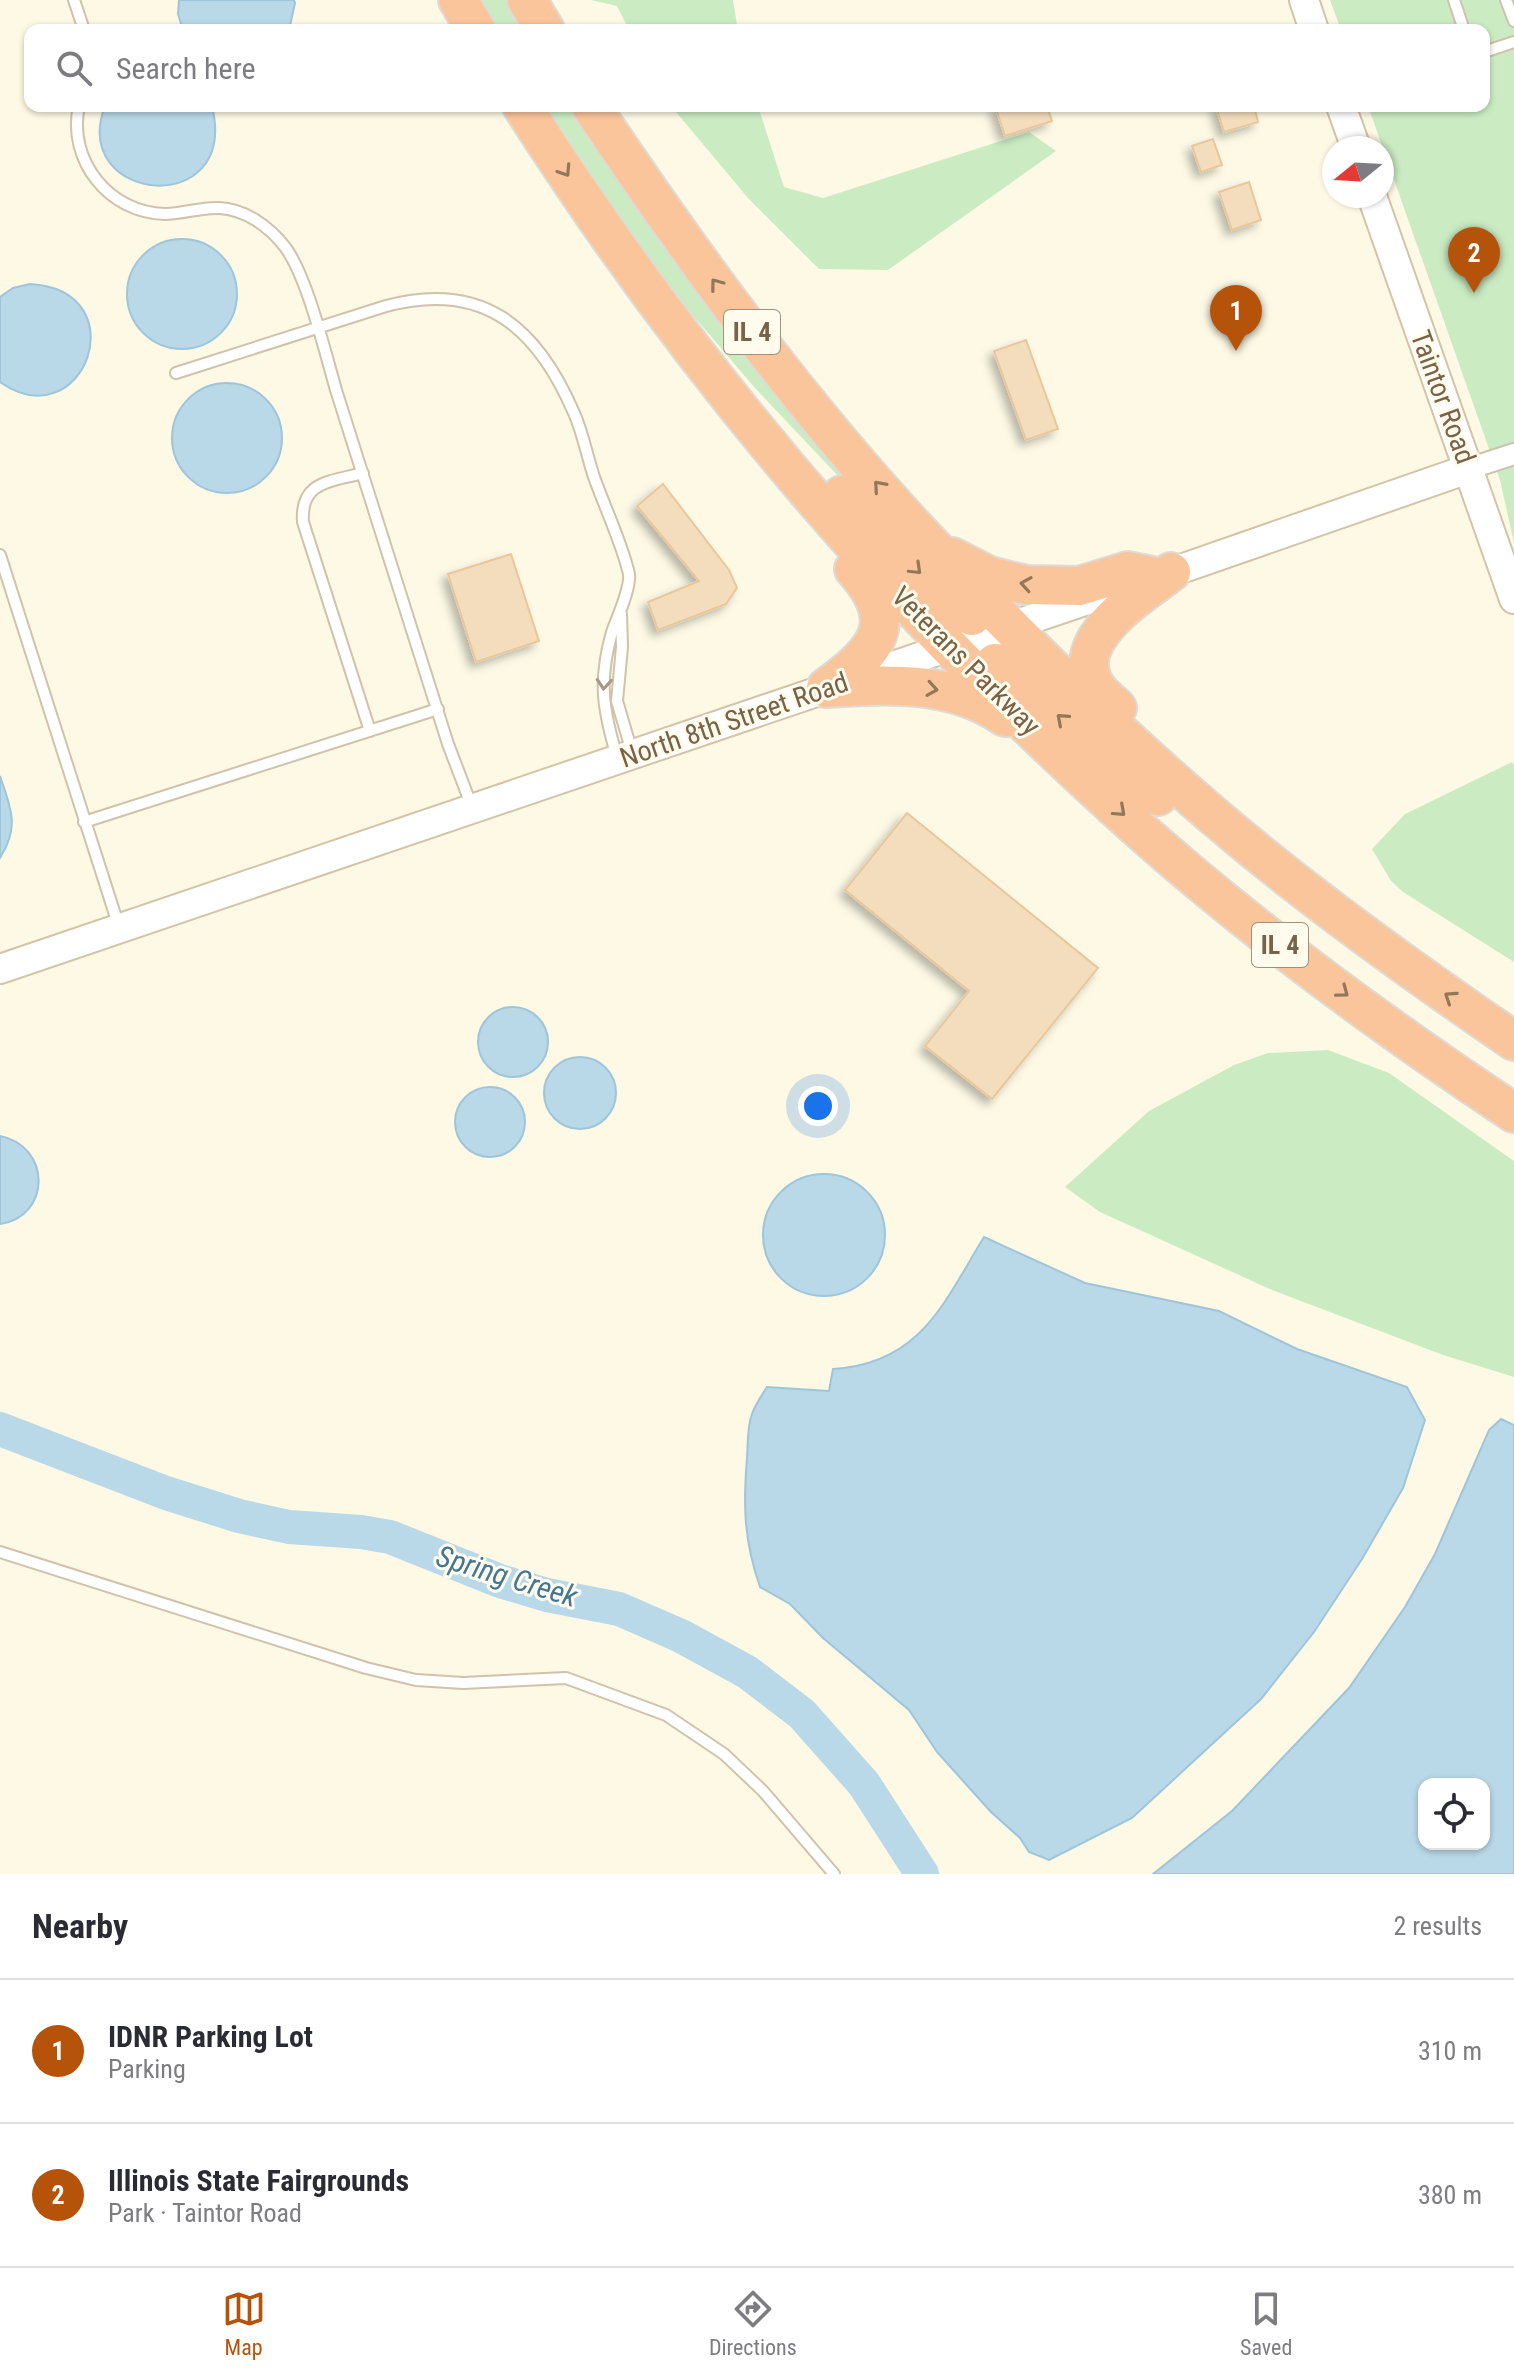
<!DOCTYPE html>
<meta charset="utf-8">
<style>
:root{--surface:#fff;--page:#f2f2f3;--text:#2b2b33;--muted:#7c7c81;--line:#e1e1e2;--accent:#b45309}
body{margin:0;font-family:"Roboto Condensed",sans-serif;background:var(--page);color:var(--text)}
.controls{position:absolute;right:24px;bottom:24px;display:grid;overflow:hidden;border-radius:16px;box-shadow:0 2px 6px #0004}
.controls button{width:72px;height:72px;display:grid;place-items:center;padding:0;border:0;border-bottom:2px solid var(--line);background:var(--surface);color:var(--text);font:40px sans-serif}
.compass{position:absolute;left:1322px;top:136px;width:72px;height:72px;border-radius:50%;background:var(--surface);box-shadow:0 2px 6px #0004;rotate:252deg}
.you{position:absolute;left:818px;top:1106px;width:28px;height:28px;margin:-20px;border:6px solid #fff;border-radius:50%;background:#1a73e8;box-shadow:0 0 0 12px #1a73e833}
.badge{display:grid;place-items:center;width:52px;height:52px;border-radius:50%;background:var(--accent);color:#fff;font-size:26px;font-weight:700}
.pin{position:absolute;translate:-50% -66px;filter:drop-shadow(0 2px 4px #0008)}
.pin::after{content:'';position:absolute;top:42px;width:28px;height:24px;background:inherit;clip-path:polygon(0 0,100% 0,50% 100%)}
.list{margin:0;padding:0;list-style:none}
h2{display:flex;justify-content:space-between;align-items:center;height:104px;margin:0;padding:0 32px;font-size:34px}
h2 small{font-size:26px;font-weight:400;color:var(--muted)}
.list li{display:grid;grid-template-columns:52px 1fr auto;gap:24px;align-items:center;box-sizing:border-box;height:144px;padding:0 32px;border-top:2px solid var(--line)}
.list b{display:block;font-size:30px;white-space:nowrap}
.list p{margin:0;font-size:26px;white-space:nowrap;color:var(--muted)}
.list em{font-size:26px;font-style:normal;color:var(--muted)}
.icon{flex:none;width:44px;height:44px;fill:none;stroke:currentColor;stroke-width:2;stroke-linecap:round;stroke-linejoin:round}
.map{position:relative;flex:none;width:1514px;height:1874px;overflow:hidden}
.search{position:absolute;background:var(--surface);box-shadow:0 2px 6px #0004;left:24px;right:24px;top:24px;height:88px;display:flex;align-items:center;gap:20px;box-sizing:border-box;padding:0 28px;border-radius:16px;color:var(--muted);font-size:30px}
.sheet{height:392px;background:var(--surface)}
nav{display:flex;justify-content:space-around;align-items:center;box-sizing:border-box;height:112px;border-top:2px solid var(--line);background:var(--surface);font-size:22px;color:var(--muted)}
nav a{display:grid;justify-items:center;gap:4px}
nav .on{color:var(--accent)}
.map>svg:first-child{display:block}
.green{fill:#cbecc3}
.water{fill:#b9d8e8;stroke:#9ec5da;stroke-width:2;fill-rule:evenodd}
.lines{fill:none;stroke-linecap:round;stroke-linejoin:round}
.river{stroke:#b9d8e8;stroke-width:34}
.building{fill:#f4ddbc;stroke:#e7c79b;stroke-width:2;filter:url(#shadow)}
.lane-casing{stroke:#d0c2ab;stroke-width:14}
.street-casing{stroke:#d0c2ab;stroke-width:24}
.secondary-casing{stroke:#d3c4a8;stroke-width:32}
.highway-casing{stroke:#dfdad3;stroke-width:42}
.lane{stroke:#fff;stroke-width:10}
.street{stroke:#fff;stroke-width:20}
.secondary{stroke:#fff;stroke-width:28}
.highway{stroke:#fac59a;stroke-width:38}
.oneway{stroke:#927759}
.oneway2{stroke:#a79a89}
.labels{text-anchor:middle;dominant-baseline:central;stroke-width:6;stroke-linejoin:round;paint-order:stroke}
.shield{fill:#fffbed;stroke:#a0917a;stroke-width:2}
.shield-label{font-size:26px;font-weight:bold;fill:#786349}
.street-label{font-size:28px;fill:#786349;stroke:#fffbed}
.water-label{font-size:30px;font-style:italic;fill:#447794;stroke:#fffbed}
</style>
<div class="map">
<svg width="1514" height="1874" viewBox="0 0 1514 1874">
<defs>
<filter id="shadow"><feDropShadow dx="-5.5" dy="5.5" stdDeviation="4" flood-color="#0004"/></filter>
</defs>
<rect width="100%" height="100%" fill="#fdf9e5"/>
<!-- green -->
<path class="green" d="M476,0H507L526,30H493Z
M591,0H733L738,30H629L617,6Z
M1330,0H1514V543L1500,480L1368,106H1484V30H1341Z
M540,106H574L875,515L755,388L637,250Z
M671,106H758L784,187L823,198L1029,132L1056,151L888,270L819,269L748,198Z
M1512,762L1514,765V962L1403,892L1391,881L1372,849L1405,814Z
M1328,1050L1389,1073L1514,1161V1377L1443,1355L1272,1290L1100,1212L1065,1187L1149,1111L1234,1065L1268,1053Z"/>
<!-- water -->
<path class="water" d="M179,0H294L295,3L289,30H183L178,14Z
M105,106H212C240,221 68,203 105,106Z
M127 294a55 55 0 1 1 110 0a55 55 0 1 1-110 0Z
M30,284C139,290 84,441 0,382V297L13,288Z
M172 438a55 55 0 1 1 110 0a55 55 0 1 1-110 0Z
M0,776C11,809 20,826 0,858Z
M478 1042a35 35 0 1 1 70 0a35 35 0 1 1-70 0Z
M544 1093a36 36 0 1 1 72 0a36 36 0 1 1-72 0Z
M455 1122a35 35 0 1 1 70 0a35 35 0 1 1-70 0Z
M0,1136C51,1146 52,1216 0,1224Z
M763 1235a61 61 0 1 1 122 0a61 61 0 1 1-122 0Z
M984,1237L1085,1283L1219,1311L1297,1349L1407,1387L1425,1420L1403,1488L1362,1559L1314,1632L1261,1699L1132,1818L1049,1860L1029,1852L1020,1838L991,1812L937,1752L909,1710L823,1638L790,1604L760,1587C744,1541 743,1506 747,1458C748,1444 747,1427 752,1414C755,1405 762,1395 767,1387L829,1391L833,1369C921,1364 944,1302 984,1237Z
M1501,1419L1514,1425V1874H1153L1232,1811L1349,1688L1405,1607L1435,1554L1489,1430ZM1424,1784H1484V1844H1424Z"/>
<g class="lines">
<!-- river -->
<path class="river" d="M0,1429L166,1493L239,1516L289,1527L361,1532L390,1537L500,1581L547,1595L619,1609L681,1636L747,1672L802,1714L864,1784L922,1874"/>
</g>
<!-- building -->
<path class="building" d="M995,106H1047L1052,121L1005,136Z
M1216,106H1254L1258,122L1224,132Z
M1213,139L1222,165L1201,172L1192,146Z
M1249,182L1261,220L1232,230L1219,192Z
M1026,340L1058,429L1026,440L994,351Z
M663,484L729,570L737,588L726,604L658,630L648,602L699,581L637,506Z
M511,554L539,641L476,662L448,574Z
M907,813L1098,968L992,1099L925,1046L969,991L845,890Z"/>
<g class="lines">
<defs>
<path id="lane" d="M74,0L84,30
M1454,0L1464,30
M1506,0L1514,21
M1484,52L1514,42
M79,106C67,160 109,213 165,214C183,214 201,207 219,208C245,209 270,227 285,247C307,276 325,352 336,390C374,508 411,626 448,744L472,807
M176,373L386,306C483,280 537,327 574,413C583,433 587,456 594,477C605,508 622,543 629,574C631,588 617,618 612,632C598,681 603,710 617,757
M363,473C330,482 300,481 303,522L370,731
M0,555L119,927
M621,614L622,647L617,701L632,752
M84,822L438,709
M0,1552L366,1668L416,1680L463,1683L566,1678L666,1715L724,1754L763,1791L834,1874"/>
<path id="street" d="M1468,469L1514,454"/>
<path id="secondary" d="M1304,0L1314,30
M1341,106L1356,148
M1372,196L1514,599
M1152,579L1468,469
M0,969L1108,593"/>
<path id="highway" d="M458,0L476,30
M527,0L545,30
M522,106C689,368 891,605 1122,814C1243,924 1377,1022 1514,1113
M591,106C694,260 805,412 933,547C1042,662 1158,774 1283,873C1358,932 1435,987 1514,1041
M842,495L952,603L972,616
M952,557L989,576L1026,585L1079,586L1128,571L1157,577
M995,663L1158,796
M826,688C876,651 903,624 854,569
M826,688C888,684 952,680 1005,717
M1117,708C1111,702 1104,697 1099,691C1061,643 1140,596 1171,572"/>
</defs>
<!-- lane casing -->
<use href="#lane" class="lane-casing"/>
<!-- street casing -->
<use href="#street" class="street-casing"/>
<!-- secondary casing -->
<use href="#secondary" class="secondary-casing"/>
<!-- highway casing -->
<use href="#highway" class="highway-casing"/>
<!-- lane -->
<use href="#lane" class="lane"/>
<!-- street -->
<use href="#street" class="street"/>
<!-- secondary -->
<use href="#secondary" class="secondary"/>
<!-- highway -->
<use href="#highway" class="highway"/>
</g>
<!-- one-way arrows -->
<defs><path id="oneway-chevron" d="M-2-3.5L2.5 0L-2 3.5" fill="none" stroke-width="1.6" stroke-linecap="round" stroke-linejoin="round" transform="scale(2)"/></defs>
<g class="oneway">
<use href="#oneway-chevron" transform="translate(565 171) rotate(57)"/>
<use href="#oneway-chevron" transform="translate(716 284) rotate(-127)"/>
<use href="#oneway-chevron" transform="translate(879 486) rotate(-131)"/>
<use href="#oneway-chevron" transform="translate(916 569) rotate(44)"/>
<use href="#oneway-chevron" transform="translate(1026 584) rotate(-171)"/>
<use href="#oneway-chevron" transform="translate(932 689) rotate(9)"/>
<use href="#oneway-chevron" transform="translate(1062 719) rotate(-139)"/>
<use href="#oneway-chevron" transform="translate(1120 811) rotate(42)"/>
<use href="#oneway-chevron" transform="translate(1343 992) rotate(37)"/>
<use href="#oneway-chevron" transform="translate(1450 997) rotate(-146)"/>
</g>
<use class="oneway2" href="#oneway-chevron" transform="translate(604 684) rotate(94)"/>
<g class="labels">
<!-- shield labels -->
<g class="shield">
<rect x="724" y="310" width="56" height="44" rx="6"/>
<rect x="1252" y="923" width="56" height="44" rx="6"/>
</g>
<g class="shield-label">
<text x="752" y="332">IL 4</text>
<text x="1280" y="945">IL 4</text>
</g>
<!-- street labels -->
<g class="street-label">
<text transform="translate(1443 397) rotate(70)">Taintor Road</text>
<text transform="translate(966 661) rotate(45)">Veterans Parkway</text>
<text transform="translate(734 720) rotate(-19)">North 8th Street Road</text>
</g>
<!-- water labels -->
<g class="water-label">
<text transform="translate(507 1576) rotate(17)">Spring Creek</text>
</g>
</g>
</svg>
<div class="controls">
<button><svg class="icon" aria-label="locate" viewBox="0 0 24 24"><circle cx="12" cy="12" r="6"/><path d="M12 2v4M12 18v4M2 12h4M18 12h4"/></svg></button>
</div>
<svg class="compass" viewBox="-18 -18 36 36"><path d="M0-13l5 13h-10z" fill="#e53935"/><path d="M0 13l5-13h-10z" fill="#7c7c81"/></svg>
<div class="you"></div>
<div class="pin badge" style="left:1236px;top:351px">1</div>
<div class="pin badge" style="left:1474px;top:293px">2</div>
<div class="search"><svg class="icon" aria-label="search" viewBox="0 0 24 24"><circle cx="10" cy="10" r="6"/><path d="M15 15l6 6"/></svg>Search here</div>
</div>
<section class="sheet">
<h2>Nearby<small>2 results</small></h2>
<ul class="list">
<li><span class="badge">1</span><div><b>IDNR Parking Lot</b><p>Parking</p></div><em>310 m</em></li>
<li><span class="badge">2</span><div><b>Illinois State Fairgrounds</b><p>Park · Taintor Road</p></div><em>380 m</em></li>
</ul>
</section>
<nav>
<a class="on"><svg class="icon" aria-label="map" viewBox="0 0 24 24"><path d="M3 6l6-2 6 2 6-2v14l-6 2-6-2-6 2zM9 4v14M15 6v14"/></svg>Map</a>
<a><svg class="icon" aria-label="directions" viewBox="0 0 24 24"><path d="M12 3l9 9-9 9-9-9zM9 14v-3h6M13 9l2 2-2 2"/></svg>Directions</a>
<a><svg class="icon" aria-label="saved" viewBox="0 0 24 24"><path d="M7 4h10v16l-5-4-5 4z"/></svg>Saved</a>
</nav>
